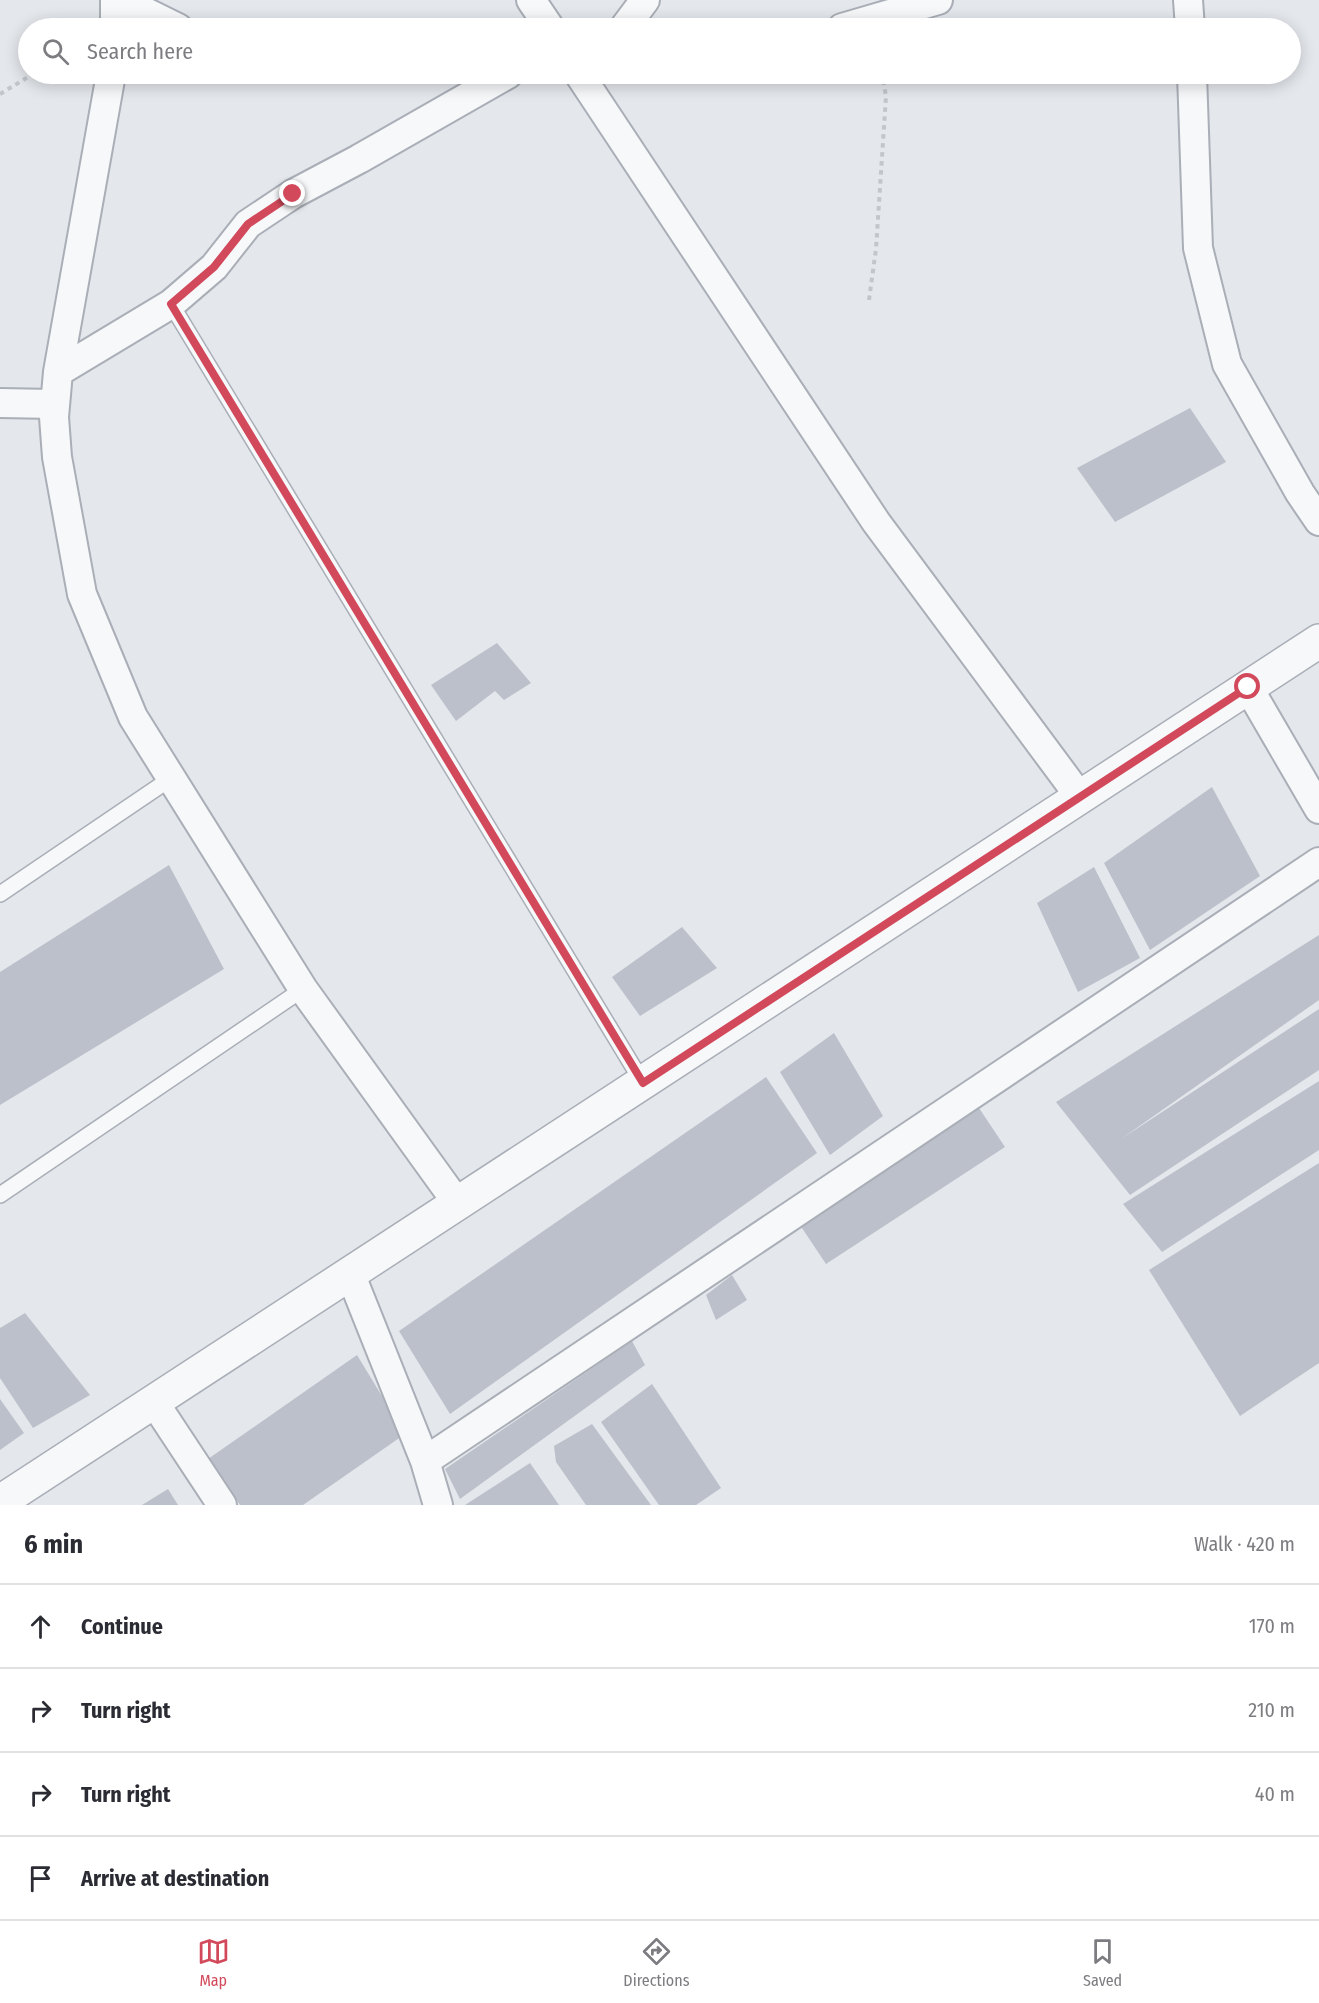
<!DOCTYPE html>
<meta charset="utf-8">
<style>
:root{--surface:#fff;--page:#f7f7f7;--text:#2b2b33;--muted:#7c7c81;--line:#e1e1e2;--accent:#d1495b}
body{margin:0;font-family:"Fira Sans Condensed",sans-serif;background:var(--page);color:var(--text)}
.stop{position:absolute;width:18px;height:18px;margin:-14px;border:4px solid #d1495b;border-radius:50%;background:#fff}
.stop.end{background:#d1495b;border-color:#fff;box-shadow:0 2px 6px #0008}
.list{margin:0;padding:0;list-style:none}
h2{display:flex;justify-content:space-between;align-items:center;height:78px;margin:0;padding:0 24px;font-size:26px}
h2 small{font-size:20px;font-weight:400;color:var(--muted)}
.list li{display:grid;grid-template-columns:39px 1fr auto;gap:18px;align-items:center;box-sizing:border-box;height:84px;padding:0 24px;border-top:2px solid var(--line)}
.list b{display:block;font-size:22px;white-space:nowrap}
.list em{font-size:20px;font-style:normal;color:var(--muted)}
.icon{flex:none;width:33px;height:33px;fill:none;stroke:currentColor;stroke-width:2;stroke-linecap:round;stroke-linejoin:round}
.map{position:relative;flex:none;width:1319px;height:1505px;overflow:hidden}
.search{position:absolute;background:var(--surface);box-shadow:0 3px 15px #0003;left:18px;right:18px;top:18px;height:66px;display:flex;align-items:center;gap:15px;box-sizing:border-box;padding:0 21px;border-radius:33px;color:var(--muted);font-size:22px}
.sheet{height:414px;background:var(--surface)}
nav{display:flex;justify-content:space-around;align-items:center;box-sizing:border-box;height:84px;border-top:2px solid var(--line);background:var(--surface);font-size:16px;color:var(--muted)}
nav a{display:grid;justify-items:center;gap:3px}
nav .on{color:var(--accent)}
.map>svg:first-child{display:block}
.building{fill:#bbc0ca}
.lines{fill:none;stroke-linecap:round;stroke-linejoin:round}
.service-casing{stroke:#a9aeb7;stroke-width:18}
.minor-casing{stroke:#a9aeb7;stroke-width:32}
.tertiary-casing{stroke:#a9aeb7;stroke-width:36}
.path{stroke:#c2c5cb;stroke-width:4;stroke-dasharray:4.5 4.5;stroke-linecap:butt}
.service{stroke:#f7f8fa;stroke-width:15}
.minor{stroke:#f7f8fa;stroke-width:28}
.tertiary{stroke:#f7f8fa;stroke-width:33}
.route{stroke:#d1495b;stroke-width:8}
</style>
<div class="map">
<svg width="1319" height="1505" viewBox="0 0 1319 1505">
<rect width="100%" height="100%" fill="#e4e7ec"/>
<!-- building -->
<path class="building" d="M1190,408L1226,462L1115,522L1077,468Z
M497,643L531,683L504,700L495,691L456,721L431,685Z
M1212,787L1260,876L1150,950L1104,863Z
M169,865L224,969L0,1105V972Z
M1094,867L1140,958L1078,992L1037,903Z
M682,927L717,968L640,1016L612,977Z
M1319,935V1000L1121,1139L1319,1009V1070L1130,1195L1056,1102Z
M834,1033L883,1116L830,1155L780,1072Z
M766,1077L817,1153L450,1414L399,1331Z
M1319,1081V1150L1162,1252L1123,1204Z
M979,1108L1005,1147L826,1264L800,1225Z
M1319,1163V1363L1240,1416L1149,1270Z
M732,1275L747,1300L716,1320L706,1295Z
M25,1313L90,1395L33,1428L0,1378V1328Z
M632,1341L645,1365L460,1499L445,1469Z
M357,1355L405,1434L303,1505H240L208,1459Z
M652,1384L721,1488L696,1505H659L601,1422Z
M0,1399L24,1433L0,1450Z
M592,1424L651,1505H586L556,1462L554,1446Z
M530,1463L559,1505H465Z
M168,1489L178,1505H142Z"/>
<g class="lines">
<defs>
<path id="service" d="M171,304L643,1083
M0,894L170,779
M0,1195L303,989"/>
<path id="minor" d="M115,0V28
M121,0L178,28
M531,0L550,28
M1188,0L1190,28
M624,28L645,0
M842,28L938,0
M111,74L58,372L54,417L57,457L82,594L133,717L303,989L458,1204
M579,74L876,522L1080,797
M1192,74L1198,248L1227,364L1300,493L1319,521
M58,372L171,304L214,267L248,224L293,194L359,159L508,74
M0,403L54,404V417
M1248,687L1319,809
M350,1273L425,1461L438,1505
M154,1402L222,1505
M425,1461L1319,862"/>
<path id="tertiary" d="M0,1502L1319,641"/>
</defs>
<!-- service casing -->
<use href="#service" class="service-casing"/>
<!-- minor casing -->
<use href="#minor" class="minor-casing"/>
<!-- tertiary casing -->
<use href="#tertiary" class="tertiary-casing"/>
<!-- path -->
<path class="path" d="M0,94L33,74
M869,300L876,249L886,96L882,74"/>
<!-- service -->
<use href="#service" class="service"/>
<!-- minor -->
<use href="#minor" class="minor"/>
<!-- tertiary -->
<use href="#tertiary" class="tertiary"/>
</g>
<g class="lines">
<!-- route -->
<path class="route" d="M293,194L248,224L214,267L171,304L643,1083L1248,687"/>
</g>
</svg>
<div class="stop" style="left:1248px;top:687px"></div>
<div class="stop end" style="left:293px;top:194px"></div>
<div class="search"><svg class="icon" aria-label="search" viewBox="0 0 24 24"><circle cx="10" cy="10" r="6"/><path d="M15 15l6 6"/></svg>Search here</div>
</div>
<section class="sheet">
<h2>6 min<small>Walk · 420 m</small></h2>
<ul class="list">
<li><svg class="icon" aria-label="ahead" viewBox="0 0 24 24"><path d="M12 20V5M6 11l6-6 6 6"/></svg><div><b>Continue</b></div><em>170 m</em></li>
<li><svg class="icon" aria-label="right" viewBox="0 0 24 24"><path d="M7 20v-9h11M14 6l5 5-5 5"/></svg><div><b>Turn right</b></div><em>210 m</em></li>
<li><svg class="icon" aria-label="right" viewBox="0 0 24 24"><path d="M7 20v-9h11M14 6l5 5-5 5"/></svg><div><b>Turn right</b></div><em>40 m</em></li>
<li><svg class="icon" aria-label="arrive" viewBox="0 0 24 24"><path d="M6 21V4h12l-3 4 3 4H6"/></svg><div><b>Arrive at destination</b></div></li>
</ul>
</section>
<nav>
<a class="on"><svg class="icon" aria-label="map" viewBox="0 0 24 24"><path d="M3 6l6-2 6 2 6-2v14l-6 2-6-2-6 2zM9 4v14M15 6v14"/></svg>Map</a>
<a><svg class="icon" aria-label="directions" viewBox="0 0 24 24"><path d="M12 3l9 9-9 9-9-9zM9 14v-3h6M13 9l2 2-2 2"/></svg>Directions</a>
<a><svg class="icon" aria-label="saved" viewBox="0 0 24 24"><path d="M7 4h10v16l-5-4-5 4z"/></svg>Saved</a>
</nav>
